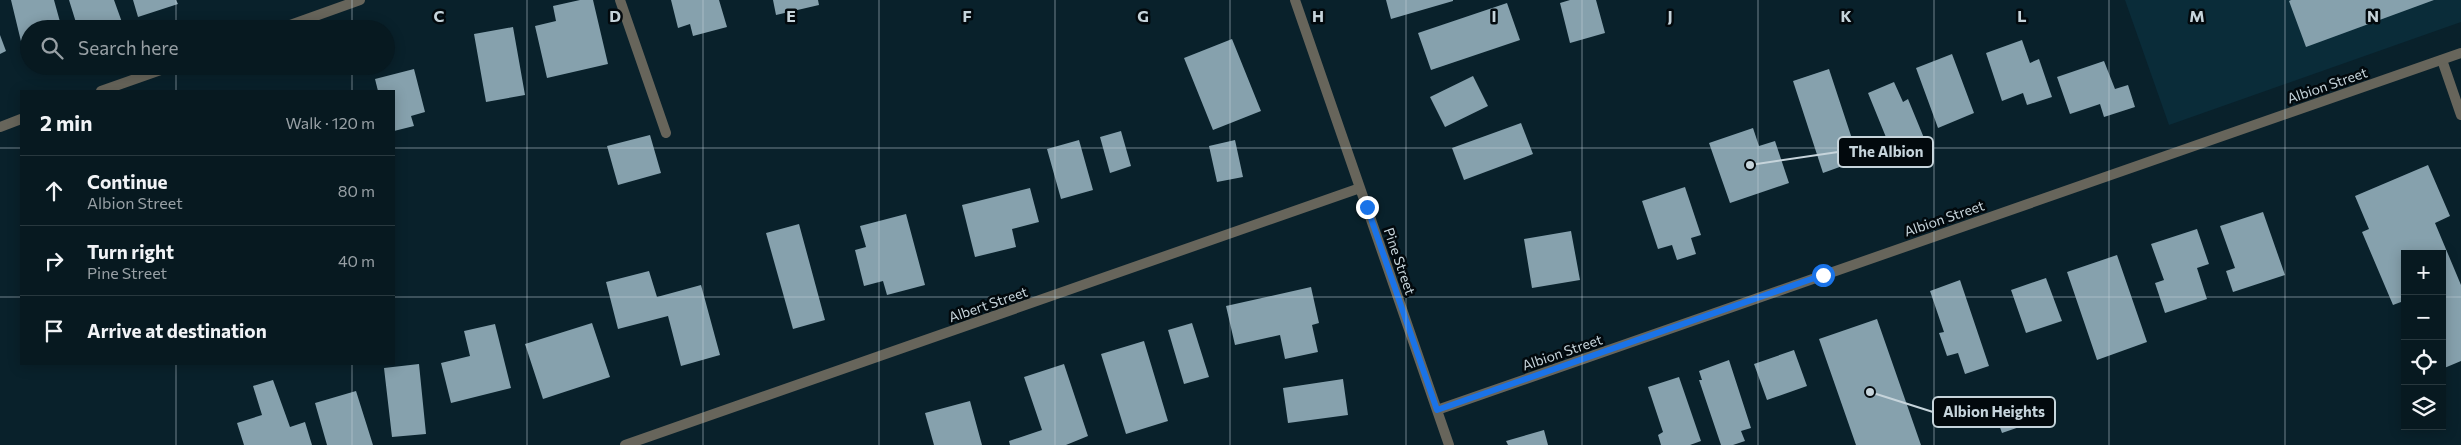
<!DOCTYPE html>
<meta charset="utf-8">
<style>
:root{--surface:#071920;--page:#15262d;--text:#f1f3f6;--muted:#98a0a5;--line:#28383e}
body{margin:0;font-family:Commissioner,sans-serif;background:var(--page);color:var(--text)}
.controls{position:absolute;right:15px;bottom:15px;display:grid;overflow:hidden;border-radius:0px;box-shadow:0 2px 12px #0003}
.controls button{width:45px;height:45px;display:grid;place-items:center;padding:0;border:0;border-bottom:1px solid var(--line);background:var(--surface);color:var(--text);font:25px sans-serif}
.stop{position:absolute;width:15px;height:15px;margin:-11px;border:4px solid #1a73e8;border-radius:50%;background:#fff}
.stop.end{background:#1a73e8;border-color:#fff;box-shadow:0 1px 5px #0008}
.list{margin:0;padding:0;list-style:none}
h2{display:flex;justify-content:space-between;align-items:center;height:65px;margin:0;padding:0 20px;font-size:21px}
h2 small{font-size:16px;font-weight:400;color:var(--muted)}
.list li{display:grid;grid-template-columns:32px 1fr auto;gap:15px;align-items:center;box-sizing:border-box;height:70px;padding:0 20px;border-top:1px solid var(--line)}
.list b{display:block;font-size:19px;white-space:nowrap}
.list p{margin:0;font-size:16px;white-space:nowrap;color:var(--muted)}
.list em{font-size:16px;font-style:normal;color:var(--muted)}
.icon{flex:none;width:28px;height:28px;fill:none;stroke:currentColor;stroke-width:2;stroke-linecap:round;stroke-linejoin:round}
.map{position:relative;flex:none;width:2461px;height:445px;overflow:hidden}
.search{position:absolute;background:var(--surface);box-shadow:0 2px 12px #0003;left:20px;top:20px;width:375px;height:55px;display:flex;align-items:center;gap:12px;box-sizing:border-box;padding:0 18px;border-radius:28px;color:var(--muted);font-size:19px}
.panel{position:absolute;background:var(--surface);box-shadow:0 2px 12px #0003;left:20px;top:90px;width:375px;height:275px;border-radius:0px}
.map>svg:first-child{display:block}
.built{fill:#0a2c39}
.building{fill:#86a1ad}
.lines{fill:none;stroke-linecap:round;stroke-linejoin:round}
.lane{stroke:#67655b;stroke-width:10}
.street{stroke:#67655b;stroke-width:10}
.route{stroke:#1a73e8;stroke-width:6}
.grid{fill:none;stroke:#c6d4db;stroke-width:1;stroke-opacity:0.55}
.labels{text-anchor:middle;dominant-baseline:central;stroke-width:5;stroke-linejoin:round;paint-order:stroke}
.street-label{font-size:14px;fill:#c6d4db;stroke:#02090d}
.grid-label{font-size:16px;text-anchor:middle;font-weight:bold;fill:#c6d4db;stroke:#02090d;stroke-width:5;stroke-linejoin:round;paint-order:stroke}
.leader{fill:none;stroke:#c6d4db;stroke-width:2}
.callout-dot{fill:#c6d4db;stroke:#02090d;stroke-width:2}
.callout{fill:#02090d;stroke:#c6d4db;stroke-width:2}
.callout-label{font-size:15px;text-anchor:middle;font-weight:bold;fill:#c6d4db}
</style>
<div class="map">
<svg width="2461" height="445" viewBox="0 0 2461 445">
<rect width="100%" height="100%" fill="#09212b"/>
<!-- built -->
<path class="built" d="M2125,0H2461V22L2169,125Z"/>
<!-- building -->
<path class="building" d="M11,0H54L62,29H29V57L25,58Z
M69,0H114L123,25L112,29H78Z
M133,0H176L178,4L138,17Z
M580,0H593L608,64L547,78L535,26L556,21L553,6Z
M671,0H719L727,27L693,36L690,24L678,28Z
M773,0H818L819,5L776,15Z
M1386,0H1453V1L1391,19Z
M1570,0H1596L1605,33L1570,43L1560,3Z
M2291,0H2434L2306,47L2289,1Z
M1507,3L1520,40L1431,70L1418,33Z
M513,27L525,95L486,102L474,34Z
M0,35L6,51L0,54Z
M1232,39L1261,111L1213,130L1184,58Z
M2022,40L2030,63L2039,59L2052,97L2027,105L2023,93L2002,101L1986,53Z
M1952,54L1974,113L1938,128L1916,68Z
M2104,61L2115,89L2128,85L2135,107L2104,117L2100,104L2070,114L2057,77Z
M414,69L425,112L411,116L414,126L394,131V91H378L375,79Z
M1829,69L1859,160L1823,173L1793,81Z
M1473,76L1488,106L1445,127L1430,97Z
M1894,82L1903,102L1908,99L1924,138L1892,152L1868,93Z
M1521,123L1533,154L1464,180L1452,148Z
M1753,128L1759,146L1775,141L1789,183L1730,203L1709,143Z
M1121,131L1131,166L1110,173L1100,137Z
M650,135L661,173L618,185L607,146Z
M1079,140L1093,190L1061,199L1047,149Z
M1235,140L1243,177L1217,182L1209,146Z
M2428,165L2450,216L2435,223L2461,285V361L2442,369V254H2405V310L2401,302L2393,305L2362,232L2369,229L2355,196Z
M1685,187L1701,235L1691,238L1696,254L1677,260L1672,245L1658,249L1642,201Z
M1030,188L1039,222L1012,229L1016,247L975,257L962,205Z
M2263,212L2285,275L2233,292L2226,271L2235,268L2220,226Z
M906,214L925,285L887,295L883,281L864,286L855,250L866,247L860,226Z
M799,224L825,320L793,329L766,233Z
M2197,229L2209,264L2197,268L2207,299L2165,313L2155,283L2164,280L2151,244Z
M1571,231L1580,280L1532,288L1524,239Z
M2117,255L2147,342L2097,360L2067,272Z
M649,271L657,297L701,285L720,355L681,366L668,316L618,329L606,282Z
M2046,278L2062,321L2026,333L2011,290Z
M1960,280L1989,366L1965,374L1958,353L1947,356L1939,333L1944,332L1930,291Z
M1311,287L1319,323L1312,325L1318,352L1285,359L1280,335L1235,345L1226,306Z
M1877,319L1921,445H1856L1819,339Z
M592,323L610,377L543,399L525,344Z
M1192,323L1209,377L1184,384L1168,330Z
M495,324L511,388L451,403L441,363L470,356L464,331Z
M1144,341L1168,421L1126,434L1101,354Z
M1794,350L1807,386L1767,400L1754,364Z
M1729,360L1751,428L1741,431L1745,441L1733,445H1721L1699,380H1702L1699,371Z
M419,364L426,434L392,437L384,368Z
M1064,364L1088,436L1066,445H1010L1009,441L1042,430L1024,377Z
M1679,377L1701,441L1690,445H1661L1658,435L1663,432L1648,387Z
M1343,379L1348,415L1288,423L1283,388Z
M273,380L290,427L305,422L312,445H244L237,423L262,415L253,386Z
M356,391L373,445H327L315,403Z
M2024,400L2031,423L2002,433L1994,411Z
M970,401L982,445H934L925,413Z
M1544,430L1548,445H1508L1506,441Z"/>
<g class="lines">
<!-- lane -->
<path class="lane" d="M620,0L666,133
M2442,60L2461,115"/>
<!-- street -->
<path class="street" d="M1295,0L1449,445
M279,29L360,0
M101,91L172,66
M0,127L21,119
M1437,410L2461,53
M625,445L1360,188"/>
</g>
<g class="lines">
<!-- route -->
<path class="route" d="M1367,207L1437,410L1823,275"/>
</g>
<!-- grid -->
<path class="grid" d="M176,0V29M352,0V29M527,0V445M703,0V445M879,0V445M1055,0V445M1230,0V445M1406,0V445M1582,0V445M1758,0V445M1934,0V445M2109,0V445M2285,0V445M176,66V91M352,66V91M0,148H21M394,148H2461M0,297H21M394,297H2405M2442,297H2461M176,364V445M352,364V445"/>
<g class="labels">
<!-- street labels -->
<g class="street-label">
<text transform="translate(2327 85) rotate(-19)">Albion Street</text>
<text transform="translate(1944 218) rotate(-19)">Albion Street</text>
<text transform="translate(1400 261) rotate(71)">Pine Street</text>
<text transform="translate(988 304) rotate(-19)">Albert Street</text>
<text transform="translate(1562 352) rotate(-19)">Albion Street</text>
</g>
</g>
<g class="grid-label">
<text x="439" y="22">C</text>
<text x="615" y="22">D</text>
<text x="791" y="22">E</text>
<text x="967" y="22">F</text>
<text x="1143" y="22">G</text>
<text x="1318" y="22">H</text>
<text x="1494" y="22">I</text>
<text x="1670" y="22">J</text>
<text x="1846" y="22">K</text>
<text x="2022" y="22">L</text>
<text x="2197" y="22">M</text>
<text x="2373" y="22">N</text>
</g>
<!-- callouts -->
<path class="leader" d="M1750 165L1838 152M1870 392L1933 412"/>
<g class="callout-dot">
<circle cx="1750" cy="165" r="5"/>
<circle cx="1870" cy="392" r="5"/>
</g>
<g class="callout">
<rect x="1838" y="137" width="95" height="30" rx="5"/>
<rect x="1933" y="397" width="122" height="30" rx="5"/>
</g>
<g class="callout-label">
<text x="1886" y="157">The Albion</text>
<text x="1994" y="417">Albion Heights</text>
</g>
</svg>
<div class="controls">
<button>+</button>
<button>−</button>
<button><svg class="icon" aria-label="locate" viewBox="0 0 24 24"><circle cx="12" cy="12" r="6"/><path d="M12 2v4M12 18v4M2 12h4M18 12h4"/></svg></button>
<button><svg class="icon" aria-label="layers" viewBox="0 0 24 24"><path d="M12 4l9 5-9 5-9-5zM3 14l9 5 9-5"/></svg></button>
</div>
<div class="stop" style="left:1823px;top:275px"></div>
<div class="stop end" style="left:1367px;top:207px"></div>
<div class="search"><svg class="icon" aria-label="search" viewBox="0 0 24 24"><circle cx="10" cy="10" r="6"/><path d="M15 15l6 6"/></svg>Search here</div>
<section class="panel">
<h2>2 min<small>Walk · 120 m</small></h2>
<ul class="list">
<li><svg class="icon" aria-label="ahead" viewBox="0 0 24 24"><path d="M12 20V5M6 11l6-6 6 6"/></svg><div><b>Continue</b><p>Albion Street</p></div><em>80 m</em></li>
<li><svg class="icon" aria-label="right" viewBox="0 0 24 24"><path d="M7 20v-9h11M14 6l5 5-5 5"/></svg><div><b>Turn right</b><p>Pine Street</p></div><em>40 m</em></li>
<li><svg class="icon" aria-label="arrive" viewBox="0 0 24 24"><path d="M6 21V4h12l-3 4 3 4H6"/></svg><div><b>Arrive at destination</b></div></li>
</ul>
</section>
</div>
